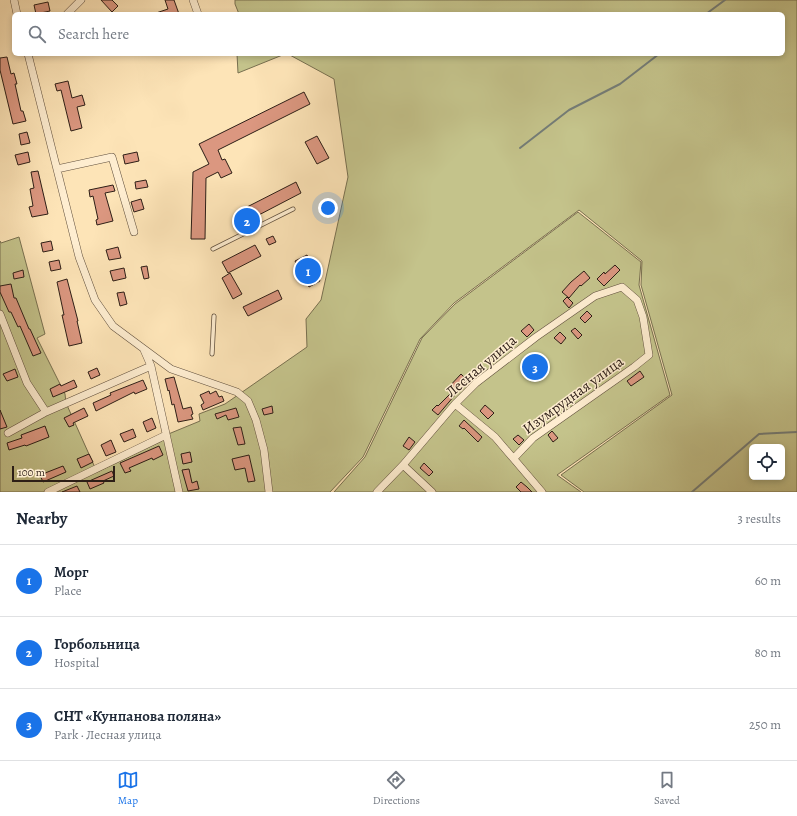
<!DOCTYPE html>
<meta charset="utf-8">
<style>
:root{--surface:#fff;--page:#f6f6f7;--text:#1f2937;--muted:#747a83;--line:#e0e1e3;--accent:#1a73e8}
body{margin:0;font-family:Alegreya,serif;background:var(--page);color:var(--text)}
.controls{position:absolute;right:12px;bottom:12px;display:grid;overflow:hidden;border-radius:6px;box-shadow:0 2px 6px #0003}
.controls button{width:36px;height:36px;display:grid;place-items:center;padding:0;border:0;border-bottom:1px solid var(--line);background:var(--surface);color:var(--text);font:20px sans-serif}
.scale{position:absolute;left:12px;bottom:10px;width:103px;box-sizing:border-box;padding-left:4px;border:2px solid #2d1e16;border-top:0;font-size:11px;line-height:14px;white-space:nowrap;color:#2d1e16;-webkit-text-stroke:3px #feedd0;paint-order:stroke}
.you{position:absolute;left:328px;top:208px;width:14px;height:14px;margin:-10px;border:3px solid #fff;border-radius:50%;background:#1a73e8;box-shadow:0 0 0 6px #1a73e833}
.badge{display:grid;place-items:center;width:26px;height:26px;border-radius:50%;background:var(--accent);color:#fff;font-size:13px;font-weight:700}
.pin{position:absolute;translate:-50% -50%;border:2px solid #fff;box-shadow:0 1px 4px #0006}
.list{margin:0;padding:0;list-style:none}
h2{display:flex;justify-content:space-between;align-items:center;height:52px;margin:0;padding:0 16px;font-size:17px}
h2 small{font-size:13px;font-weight:400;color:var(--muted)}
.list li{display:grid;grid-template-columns:26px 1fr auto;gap:12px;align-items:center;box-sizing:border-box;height:72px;padding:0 16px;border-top:1px solid var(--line)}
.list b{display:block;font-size:15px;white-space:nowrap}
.list p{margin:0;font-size:13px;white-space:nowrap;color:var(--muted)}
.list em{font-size:13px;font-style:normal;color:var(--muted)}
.icon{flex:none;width:22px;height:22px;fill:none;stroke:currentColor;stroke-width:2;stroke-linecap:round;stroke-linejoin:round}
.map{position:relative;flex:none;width:797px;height:492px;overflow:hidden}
.search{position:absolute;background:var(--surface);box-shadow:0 2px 6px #0003;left:12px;right:12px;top:12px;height:44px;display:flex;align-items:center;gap:10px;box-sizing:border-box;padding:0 14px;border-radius:6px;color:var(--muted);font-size:15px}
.sheet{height:268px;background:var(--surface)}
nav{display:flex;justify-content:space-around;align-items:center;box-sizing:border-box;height:56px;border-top:1px solid var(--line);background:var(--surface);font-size:11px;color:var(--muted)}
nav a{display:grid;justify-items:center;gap:2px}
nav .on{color:var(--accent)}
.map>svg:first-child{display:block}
.green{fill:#c4c38b;stroke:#787050;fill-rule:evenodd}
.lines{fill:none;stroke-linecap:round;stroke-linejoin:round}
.stream{stroke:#747d78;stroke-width:2}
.building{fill:#db9780;stroke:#2d1e16}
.service-casing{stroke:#61503e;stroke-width:5}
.minor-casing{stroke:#61503e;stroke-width:8}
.service{stroke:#feedd0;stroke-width:3.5}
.minor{stroke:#feedd0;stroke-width:7}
.labels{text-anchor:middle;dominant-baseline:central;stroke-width:3;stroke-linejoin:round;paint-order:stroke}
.street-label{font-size:15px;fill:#2d1e16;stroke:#feedd0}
</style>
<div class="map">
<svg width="797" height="492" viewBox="0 0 797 492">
<rect width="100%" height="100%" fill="#fde4b7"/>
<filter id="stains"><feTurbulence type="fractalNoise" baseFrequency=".005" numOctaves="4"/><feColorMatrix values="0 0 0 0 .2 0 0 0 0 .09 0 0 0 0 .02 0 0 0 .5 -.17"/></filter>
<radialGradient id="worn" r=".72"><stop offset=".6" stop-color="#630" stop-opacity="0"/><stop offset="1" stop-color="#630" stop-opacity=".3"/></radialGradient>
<!-- green -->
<path class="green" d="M235,0H797V492H584L561,475L672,395L641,285L642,261L579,210L454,303L420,339L363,457L330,492H0V241L1,243L19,237L45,334L37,338L65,394L66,403L97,472L162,441L166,435L200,421L199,414L225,404L307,347L306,319L321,300L348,177L334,79L288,54H783V14H239L235,4ZM752,447H782V477H752Z
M237,54H285L238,73Z
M578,212L641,262L639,285L670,395L557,475L581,492H334L365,457L422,338L455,304Z"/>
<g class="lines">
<!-- stream -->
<path class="stream" d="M706,14L725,0
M520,148L569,110L620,84L659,54
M692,492L759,434L797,432"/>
</g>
<!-- building -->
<path class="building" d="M101,0H112L118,6L112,12Z
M165,0H174L179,14H157L156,13L168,9Z
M48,2L50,11L36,14L34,5Z
M7,57L11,74L14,73L17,84H15L21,111H23L26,121L13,124L0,70V58Z
M68,81L72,98L82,95L85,105L77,107L82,128L71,131L61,90L57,91L55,84Z
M304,92L310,104L218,150L222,160L225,159L232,173L221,178L218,172L206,178L205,239H191L193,172L209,164L199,144Z
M27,132L30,143L21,145L19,134Z
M317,136L329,158L317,164L305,142Z
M28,152L30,162L18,165L15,155Z
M137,152L139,161L125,164L123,155Z
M38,171L48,214L32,217L29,207L33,206L30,189L34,188L31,172Z
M146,180L148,187L136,189L135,182Z
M296,182L301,193L253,218L247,207Z
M113,185L115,191L105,193L113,221L97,225L96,220L98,219L93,196L90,197L89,190Z
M141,199L144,209L134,212L131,202Z
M273,236L276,242L269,245L266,239Z
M51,241L53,250L43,252L41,243Z
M255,245L261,256L228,273L222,262Z
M118,247L121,258L109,260L106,250Z
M307,255L320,281L309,287L295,261Z
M59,260L61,269L51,271L49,262Z
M615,265L620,270L604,286L597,279L604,272L605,274Z
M147,266L149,278L144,279L141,267Z
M124,268L126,278L113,281L110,271Z
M23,270L24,277L14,279L13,273Z
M584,271L590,278L581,286L580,285L569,298L562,292L571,282Z
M230,273L242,294L233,299L222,278Z
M67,279L78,321H77L82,343L69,346L62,315H64L57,282Z
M11,284L14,298H16L29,329H30L41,353L33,356L20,326L18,327L11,312H9L0,292V286Z
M278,290L282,299L248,316L243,307Z
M124,292L127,304L120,306L117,293Z
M567,297L573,303L569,308L563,301Z
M587,311L592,316L585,323L580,318Z
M529,324L534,330L527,337L521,331Z
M575,328L582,335L578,339L571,331Z
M560,332L566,338L561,344L554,338Z
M538,365L545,371L538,378L532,372Z
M97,368L100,375L91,379L88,372Z
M15,369L18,377L7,381L3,374Z
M640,371L644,377L631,386L627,381Z
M461,374L467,380L459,388L460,389L438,415L432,410L437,405L438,406L451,393L447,389Z
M174,377L183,409L191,407L193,414L191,415L193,419L178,422L174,404L172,405L169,390L168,391L165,379Z
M74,380L77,387L53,397L50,389L60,384L61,386Z
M143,380L147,389L135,394L134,392L96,411L93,403L111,395L110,393Z
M209,391L210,394L216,391L219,397L222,396L224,401L203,410L201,405L204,403L200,395Z
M485,405L494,413L488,419L480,411Z
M272,406L273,413L264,415L262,409Z
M84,408L88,416L73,423L74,425L69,427L64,418Z
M236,408L239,417L228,420L226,415L217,419L215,414Z
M0,410L7,427L0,429Z
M152,418L156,428L147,432L143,422Z
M464,420L482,437L478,442L464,428L463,429L459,426Z
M45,426L49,437L26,446L25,445L9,450L7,443L22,438L21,435Z
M241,427L245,444L238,445L233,428Z
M133,429L136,437L124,442L120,434Z
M552,431L558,438L553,442L548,435Z
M518,435L524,440L519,445L513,439Z
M409,437L415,442L409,450L403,446Z
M111,440L116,452L106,456L101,445Z
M159,446L163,455L153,460L152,458L129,468L131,471L125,473L120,463Z
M190,452L192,462L183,464L181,454Z
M89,454L93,462L81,468L77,459Z
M249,455L255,481L248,482L245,468L235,470L232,459Z
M424,463L433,472L429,476L420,468Z
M63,466L66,472L43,482L40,475Z
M189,469L192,483L197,481L199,489L188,491L182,470Z
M112,471L114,476L103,481L104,483L90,489L87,482Z
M521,482L527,487L532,492H521L516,487Z
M77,486L80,492H62Z"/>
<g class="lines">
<defs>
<path id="service" d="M213,249L293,209
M212,354L214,316"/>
<path id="minor" d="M14,0L17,14
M193,0L198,14
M67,14L81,0
M28,54L79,257L95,300L113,326L171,369L237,392L248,401L256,420L264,450L269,492
M57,169L112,157L134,232
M0,314L27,383L46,412
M144,350L151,366L179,492
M455,404L495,437L542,492
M8,433L46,412L151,366
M403,465L432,492
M48,492L166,435
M377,492L403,465L455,404L476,383L536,337L595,296L622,287L637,300L643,317L649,355L634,367L533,438L514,458"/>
</defs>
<!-- service casing -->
<use href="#service" class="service-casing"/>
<!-- minor casing -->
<use href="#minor" class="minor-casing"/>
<!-- service -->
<use href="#service" class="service"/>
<!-- minor -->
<use href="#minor" class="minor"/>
</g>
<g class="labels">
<!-- street labels -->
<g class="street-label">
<text transform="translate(481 366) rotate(-40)">Лесная улица</text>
<text transform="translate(573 395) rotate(-36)">Изумрудная улица</text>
</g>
</g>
<rect width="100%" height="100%" filter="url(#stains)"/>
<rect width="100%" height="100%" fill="url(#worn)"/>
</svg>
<div class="controls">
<button><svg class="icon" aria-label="locate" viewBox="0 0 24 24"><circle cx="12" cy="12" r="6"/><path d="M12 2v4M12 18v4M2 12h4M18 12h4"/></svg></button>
</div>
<div class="scale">100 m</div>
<div class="you"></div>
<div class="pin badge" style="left:308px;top:271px">1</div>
<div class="pin badge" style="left:247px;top:221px">2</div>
<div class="pin badge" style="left:535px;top:367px">3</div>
<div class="search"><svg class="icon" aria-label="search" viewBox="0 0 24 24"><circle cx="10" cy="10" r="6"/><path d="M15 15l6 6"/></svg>Search here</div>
</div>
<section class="sheet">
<h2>Nearby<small>3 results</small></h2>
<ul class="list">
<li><span class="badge">1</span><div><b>Морг</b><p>Place</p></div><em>60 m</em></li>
<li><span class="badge">2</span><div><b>Горбольница</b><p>Hospital</p></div><em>80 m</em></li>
<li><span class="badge">3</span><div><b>СНТ «Кунпанова поляна»</b><p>Park · Лесная улица</p></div><em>250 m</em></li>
</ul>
</section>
<nav>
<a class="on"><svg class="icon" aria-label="map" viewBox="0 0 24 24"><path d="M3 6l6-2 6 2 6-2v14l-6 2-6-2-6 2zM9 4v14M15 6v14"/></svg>Map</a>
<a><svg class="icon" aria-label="directions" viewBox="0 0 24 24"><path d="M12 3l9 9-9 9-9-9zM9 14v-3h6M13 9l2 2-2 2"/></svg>Directions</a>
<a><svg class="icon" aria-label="saved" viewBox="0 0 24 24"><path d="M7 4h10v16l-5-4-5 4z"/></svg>Saved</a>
</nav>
